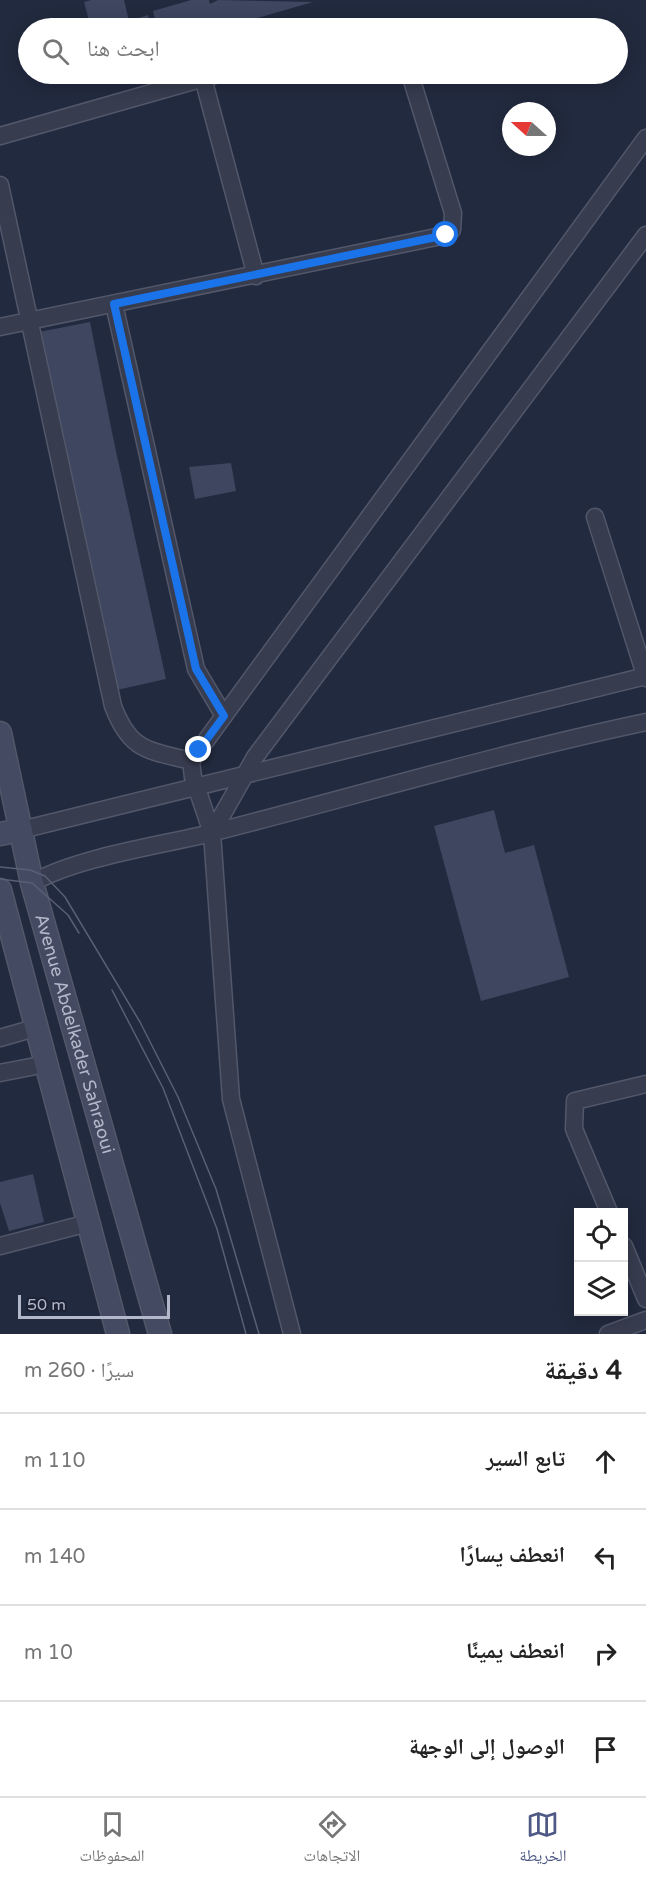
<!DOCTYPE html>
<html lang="ar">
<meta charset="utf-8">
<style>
:root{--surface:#fff;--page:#f2f2f2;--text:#222;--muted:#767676;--line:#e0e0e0;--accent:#4e5985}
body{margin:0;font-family:"Varela Round","Noto Naskh Arabic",sans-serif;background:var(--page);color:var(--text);direction:rtl}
.controls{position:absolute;right:18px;bottom:18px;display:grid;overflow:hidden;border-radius:0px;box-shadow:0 3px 15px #0003}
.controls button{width:54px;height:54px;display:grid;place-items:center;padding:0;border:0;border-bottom:2px solid var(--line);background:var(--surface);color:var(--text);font:30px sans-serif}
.compass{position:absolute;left:502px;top:102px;width:54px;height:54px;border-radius:50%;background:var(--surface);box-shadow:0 3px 15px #0003;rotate:291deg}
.scale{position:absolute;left:18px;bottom:15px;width:152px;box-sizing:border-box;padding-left:6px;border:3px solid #b3b7ca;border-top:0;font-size:16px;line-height:21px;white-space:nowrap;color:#b3b7ca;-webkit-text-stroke:4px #1c2134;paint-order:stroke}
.stop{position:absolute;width:18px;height:18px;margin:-14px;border:4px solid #1a73e8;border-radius:50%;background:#fff}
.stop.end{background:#1a73e8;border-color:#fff;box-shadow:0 2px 6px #0008}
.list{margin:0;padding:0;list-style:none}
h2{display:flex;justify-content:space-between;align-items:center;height:78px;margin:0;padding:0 24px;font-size:26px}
h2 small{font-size:20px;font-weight:400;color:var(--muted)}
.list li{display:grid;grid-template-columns:39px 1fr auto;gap:18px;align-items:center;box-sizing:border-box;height:96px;padding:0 24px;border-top:2px solid var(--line)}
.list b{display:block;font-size:22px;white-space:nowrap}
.list em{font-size:20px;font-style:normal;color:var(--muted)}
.icon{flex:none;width:33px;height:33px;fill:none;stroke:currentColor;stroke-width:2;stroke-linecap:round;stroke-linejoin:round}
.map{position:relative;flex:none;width:646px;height:1334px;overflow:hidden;direction:ltr}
.search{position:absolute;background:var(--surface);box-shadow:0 3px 15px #0003;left:18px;right:18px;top:18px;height:66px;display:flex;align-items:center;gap:15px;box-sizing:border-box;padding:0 21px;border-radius:33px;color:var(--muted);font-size:22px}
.sheet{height:462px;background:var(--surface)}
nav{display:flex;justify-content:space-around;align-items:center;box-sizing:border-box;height:84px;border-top:2px solid var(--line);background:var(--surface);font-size:16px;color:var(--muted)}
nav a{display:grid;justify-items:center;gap:3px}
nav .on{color:var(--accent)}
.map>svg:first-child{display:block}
.building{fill:#3e4660}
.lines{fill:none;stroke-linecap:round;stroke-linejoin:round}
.minor-casing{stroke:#52576a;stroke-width:19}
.secondary-casing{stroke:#52576a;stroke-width:25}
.minor{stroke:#373c4f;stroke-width:16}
.secondary{stroke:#444a62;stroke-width:22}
.tram{stroke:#585f76;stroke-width:1.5}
.route{stroke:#1a73e8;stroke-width:8}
.labels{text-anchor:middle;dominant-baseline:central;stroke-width:5;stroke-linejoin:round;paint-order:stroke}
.street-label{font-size:18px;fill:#b3b7ca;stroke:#1c2134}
</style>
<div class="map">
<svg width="646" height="1334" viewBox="0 0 646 1334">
<rect width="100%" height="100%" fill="#222a3f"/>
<!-- building -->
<path class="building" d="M91,0H124L129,21L148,15L152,28H91L84,2Z
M191,0H209L210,4L218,0L313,2L223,28H157L153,11Z
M90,322L114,442L166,679L117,690L39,332Z
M231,463L236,491L195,499L189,467Z
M494,810L505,853L534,845L569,977L481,1001L434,826Z
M33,1174L44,1222L9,1231L0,1203V1182Z"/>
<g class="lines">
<defs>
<path id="minor" d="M379,28H384
M203,78L256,276
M0,136L218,74
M0,185L113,706C130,751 147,750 191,761
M114,304L196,669L224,716
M0,327L446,235L452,230L453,213L410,74
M595,517L646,678
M21,830L646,676
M212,833L255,757L646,235
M32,883C78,857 158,846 211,833C356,796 499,753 646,722
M0,1038L38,1027
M0,1073L46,1064
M609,1212L574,1129L575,1101L646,1084
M0,1246L88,1223
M624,1246L646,1299
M292,1334L231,1099L212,833L193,777L191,761L646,138
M608,1334L646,1320"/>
<g id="secondary">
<path id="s1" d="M0,733L32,883L160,1334"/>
<path d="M0,834L21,830"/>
<path d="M0,890L118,1334"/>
</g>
</defs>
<!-- minor casing -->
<use href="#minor" class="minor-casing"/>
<!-- secondary casing -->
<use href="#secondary" class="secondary-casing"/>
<!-- minor -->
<use href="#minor" class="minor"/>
<!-- secondary -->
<use href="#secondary" class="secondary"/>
<!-- tram -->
<path class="tram" d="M0,867L30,870L45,876L65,897L140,1022L178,1097L216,1189L259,1334
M0,879L32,883L68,915L79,933
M112,990L163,1088L217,1229L246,1334"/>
</g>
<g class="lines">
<!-- route -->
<path class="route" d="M199,750L224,716L196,669L114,304L446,235"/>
</g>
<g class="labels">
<!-- street labels -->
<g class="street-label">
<text stroke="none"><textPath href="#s1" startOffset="310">Avenue Abdelkader Sahraoui</textPath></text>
</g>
</g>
</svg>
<div class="controls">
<button><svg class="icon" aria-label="locate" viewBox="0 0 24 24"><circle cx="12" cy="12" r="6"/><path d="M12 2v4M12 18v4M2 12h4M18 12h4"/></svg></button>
<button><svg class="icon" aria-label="layers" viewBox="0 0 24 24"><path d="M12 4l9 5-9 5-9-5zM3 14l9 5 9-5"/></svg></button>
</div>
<svg class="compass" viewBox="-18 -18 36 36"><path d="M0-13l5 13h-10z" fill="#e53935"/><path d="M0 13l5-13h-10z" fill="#767676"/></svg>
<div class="scale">50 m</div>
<div class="stop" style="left:446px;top:235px"></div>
<div class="stop end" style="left:199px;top:750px"></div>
<div class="search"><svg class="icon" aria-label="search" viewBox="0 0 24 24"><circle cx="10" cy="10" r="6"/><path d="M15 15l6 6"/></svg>ابحث هنا</div>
</div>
<section class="sheet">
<h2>4 دقيقة<small>سيرًا · 260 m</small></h2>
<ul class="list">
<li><svg class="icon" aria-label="ahead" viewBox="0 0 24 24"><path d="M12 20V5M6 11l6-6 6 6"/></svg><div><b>تابع السير</b></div><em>110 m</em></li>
<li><svg class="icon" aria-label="left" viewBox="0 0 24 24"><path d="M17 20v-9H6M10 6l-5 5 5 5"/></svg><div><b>انعطف يسارًا</b></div><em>140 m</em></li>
<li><svg class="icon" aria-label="right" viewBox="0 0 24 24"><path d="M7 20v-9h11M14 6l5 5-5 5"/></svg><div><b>انعطف يمينًا</b></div><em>10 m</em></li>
<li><svg class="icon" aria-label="arrive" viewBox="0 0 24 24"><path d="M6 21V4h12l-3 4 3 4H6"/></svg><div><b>الوصول إلى الوجهة</b></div></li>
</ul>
</section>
<nav>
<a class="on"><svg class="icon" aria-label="map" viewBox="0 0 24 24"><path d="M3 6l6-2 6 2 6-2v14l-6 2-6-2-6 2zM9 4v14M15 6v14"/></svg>الخريطة</a>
<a><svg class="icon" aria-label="directions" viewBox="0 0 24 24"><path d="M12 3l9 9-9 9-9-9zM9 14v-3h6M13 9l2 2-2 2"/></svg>الاتجاهات</a>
<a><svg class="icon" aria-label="saved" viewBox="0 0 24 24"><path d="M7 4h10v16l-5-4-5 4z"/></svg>المحفوظات</a>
</nav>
